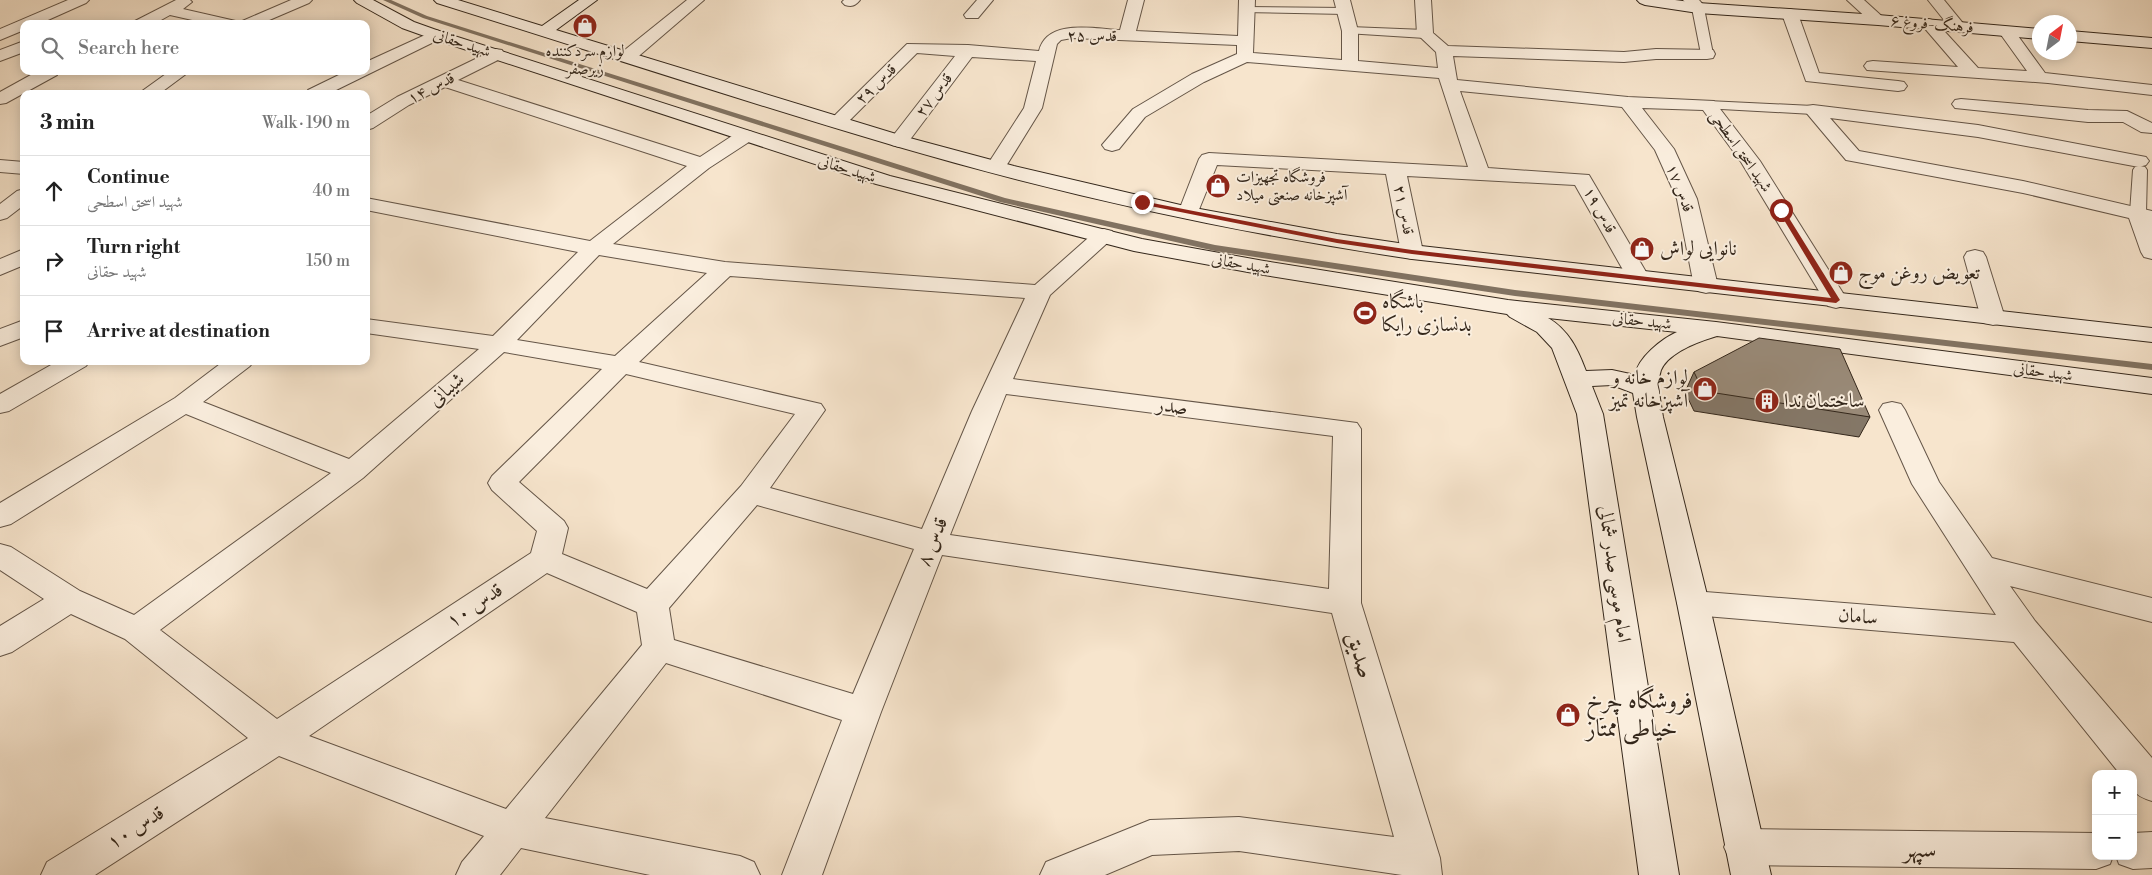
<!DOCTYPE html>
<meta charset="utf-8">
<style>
:root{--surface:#fff;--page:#f2f2f2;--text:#222;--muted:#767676;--line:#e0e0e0}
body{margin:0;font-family:"Libre Bodoni",Amiri,serif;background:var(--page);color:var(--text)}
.controls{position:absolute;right:15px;bottom:15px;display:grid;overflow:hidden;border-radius:10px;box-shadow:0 2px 12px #0003}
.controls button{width:45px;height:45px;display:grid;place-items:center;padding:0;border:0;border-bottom:1px solid var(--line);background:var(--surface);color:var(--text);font:25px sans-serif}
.compass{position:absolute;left:2032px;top:15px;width:45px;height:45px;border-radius:50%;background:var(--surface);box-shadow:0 2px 12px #0003;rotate:32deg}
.stop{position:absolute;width:15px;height:15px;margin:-11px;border:4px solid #8f2418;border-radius:50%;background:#fff}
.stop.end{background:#8f2418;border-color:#fff;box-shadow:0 1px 5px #0008}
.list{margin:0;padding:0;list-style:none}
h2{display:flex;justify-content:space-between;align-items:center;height:65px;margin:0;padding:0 20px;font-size:21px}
h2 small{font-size:16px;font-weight:400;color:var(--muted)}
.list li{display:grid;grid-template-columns:32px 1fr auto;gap:15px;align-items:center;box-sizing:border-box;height:70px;padding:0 20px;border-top:1px solid var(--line)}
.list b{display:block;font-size:19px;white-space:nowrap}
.list p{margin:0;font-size:16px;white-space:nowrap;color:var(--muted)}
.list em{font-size:16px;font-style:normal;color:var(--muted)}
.icon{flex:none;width:28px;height:28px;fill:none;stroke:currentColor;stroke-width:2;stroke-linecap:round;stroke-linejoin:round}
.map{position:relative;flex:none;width:2152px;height:875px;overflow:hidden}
.search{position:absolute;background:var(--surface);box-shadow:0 2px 12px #0003;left:20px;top:20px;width:350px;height:55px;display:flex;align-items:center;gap:12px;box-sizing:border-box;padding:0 18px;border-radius:10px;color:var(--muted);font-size:19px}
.panel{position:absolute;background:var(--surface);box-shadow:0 2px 12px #0003;left:20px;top:90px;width:350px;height:275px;border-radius:10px}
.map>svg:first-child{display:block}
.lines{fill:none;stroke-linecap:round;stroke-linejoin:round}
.stream{fill:#817261;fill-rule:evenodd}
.lane-casing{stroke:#655648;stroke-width:2}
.street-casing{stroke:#655648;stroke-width:2}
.secondary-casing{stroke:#34271b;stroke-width:2}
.lane{fill:#faeede;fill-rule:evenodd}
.street{fill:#faeede;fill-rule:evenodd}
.secondary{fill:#faeede;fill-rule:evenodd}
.wall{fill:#847767;stroke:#34271b}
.building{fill:#998a78;stroke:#34271b}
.route{fill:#8f2418}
.labels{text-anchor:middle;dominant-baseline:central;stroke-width:4;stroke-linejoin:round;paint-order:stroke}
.far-street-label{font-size:16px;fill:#34271b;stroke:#faeede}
.far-poi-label{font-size:16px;fill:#34271b;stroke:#faeede}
.poi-label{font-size:20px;fill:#34271b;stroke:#faeede;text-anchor:start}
.street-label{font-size:20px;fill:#34271b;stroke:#faeede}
.near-street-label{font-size:24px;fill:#34271b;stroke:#faeede}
.near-poi-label{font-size:24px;fill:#34271b;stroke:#faeede;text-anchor:start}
</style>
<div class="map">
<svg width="2152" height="875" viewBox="0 0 2152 875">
<rect width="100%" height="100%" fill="#f7e5cd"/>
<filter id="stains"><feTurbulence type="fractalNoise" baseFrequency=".004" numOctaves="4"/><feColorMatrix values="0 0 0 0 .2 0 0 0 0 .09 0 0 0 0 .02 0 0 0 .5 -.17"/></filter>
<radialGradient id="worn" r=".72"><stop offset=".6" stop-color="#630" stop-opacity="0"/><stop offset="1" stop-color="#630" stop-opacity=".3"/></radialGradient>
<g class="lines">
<!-- stream -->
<path class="stream" d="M383,0H391L427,16L1005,198L1215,245L1515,290L2152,364V370L1515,296L1215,251L1000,202L423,18Z"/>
<defs>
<path id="lane" d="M1698,5L1704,8L1713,54L1707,58L1701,54L1692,8Z
M1246,7L1345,8L1351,11L1345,14L1242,12L1240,10L1242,8Z
M1350,27L1425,30L1431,34L1425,38L1346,33L1344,31Z
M1708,101L1813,106L1820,110L1813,114L1703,108L1701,105Z
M2140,166L2145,167L2147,170L2146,213L2143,216H2133L2130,213L2133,170L2135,167Z"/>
<path id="street" d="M68,0H89L86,3L39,24H24V30L0,40V29Z
M176,0H190L192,2L183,9L240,22L291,0H312L309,3L260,24H210L170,15L154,24H133L135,21Z
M687,0H704L633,61H621L619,57L621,53Z
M844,0H860C855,6 852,7 845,5L842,2Z
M977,0H993L978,18H966L964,15Z
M1128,0H1144L1136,31L1238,36L1239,0H1255L1253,53L1342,60V31L1334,0H1350L1358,31V61L1438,68L1436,52L1417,34L1415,0H1431L1433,33L1448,46L1624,52L1656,49L1713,50L1715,54L1713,58L1707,59H1656L1624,62L1453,56L1457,80L1628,97L1714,101L1760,161L1848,301L1844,306L1836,308L1828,306L1741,162L1703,110L1642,108L1674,149L1697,199L1718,286L1714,291L1706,293L1698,291L1694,286L1677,199L1655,150L1622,107L1460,91L1488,168L1589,175L1649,277L1646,282L1638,284L1630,282L1627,277L1575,185L1407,176L1423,252L1420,257L1412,259L1404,257L1401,252L1386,174L1217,165L1196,217L1189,219L1182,217L1178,213L1199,159L1202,155L1209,153L1468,167L1439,78L1247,62L1204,82L1145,117L1119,149L1112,151L1105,149L1102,145L1133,109L1192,74L1237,54V45L1072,38L1061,40L1057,44L1042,108L1003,171L996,173L989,171L986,167L1024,108L1036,61L972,57L906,145L899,147L892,145L889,141L955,56L917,53L845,125L838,127L831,125L829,121L907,44L968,45L1039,51C1047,18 1095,29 1120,30Z
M1683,0H1699L1706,8L1703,11H1693Z
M1847,0H1864L1886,20L1884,23H1872Z
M1928,0H1944L1966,27L1964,30H1952Z
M1790,9L1796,11L1798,14L1819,73L1898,81L1904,82L1907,86L1904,90L1898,91L1806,81L1782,14L1784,11Z
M1929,19L1935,21L1978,68L2027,71L1999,32L2001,29H2013L2045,73L2152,85V95L2048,83L1867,70L1864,66L1867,62L1873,61L1958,67L1921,24L1923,21Z
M436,30L442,32L444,35L442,38L328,94H305L308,90L347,71H366V62Z
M24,41V52L0,61V50Z
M496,49L502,50L504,54L502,58L458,80L700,157L738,132L745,130L752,132L755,136L752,140L709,168L613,244L725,262L1035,285L1096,231L1104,229L1112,231L1115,236L1050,295L1013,379L1357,423L1361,429V603L1440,858L1442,875H1402L1239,851L1152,855L1105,875H1040L1046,862L1150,820L1239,817L1394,837L1332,613L942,555L881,712L822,875H782L842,720L666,663L545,818L740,856L754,862L760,875H650L521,848L500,875H456L462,862L484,836L279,756L95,875H41L47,862L248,738L125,639L71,614L12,652L0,656V626L44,599L0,570V544L11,547L80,591L134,615L331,473L186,414L11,524L0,527V503L175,398L224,361H254L250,366L203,402L349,459L479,349L366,333V319L493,336L578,252L366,210V198L590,241L687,166L445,87L409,105L373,128L366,130V116L397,97ZM599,255L707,273L615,356L517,340ZM730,276L1025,298L972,411L922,529L770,488L825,410L821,404L639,362ZM504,352L602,369L492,476L488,483L492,490L537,531L531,553L277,719L160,630L363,478ZM626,374L795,414L741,486L647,589L562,554L568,528L564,521L519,482ZM1006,394L1333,436L1329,589L950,535ZM757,505L914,549L853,694L674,640L669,608ZM547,573L637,612L642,645L506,809L309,736Z
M38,71H59L57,75L6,103L0,104V92Z
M170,71H190L159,94H138Z
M1961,99L2088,110L2127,111L2152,123V133L2141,132L2123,122H2088L1955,108L1952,104L1955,100Z
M1813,105L1978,125L2146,157L2149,161L2146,165L2139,167L1978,137L1830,118L1859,151L2023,181L2152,211V259L2144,257L2141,252L2129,218L2023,193L1846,160L1804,110L1807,106Z
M0,160L24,162V174L0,172Z
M24,189V205L7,218L0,220V204L17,191Z
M24,249V265L0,275V259Z
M1975,250L1983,252L1986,257L2005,318L2002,323L1993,325L1984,323L1981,318L1964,257L1967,252Z
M24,320V337L0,346V329Z
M58,361H90L86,366L9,411L0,413V394Z
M1892,402L1901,404L1905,410L1939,482L1992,558L2152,598V622L2010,586L2035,621L2152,758V801C2134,795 2133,793 2133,774H2120L2014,642L1693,615L1682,612L1677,603L1682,594L1693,591L1996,615L1912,484L1879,410L1883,404Z
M1744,829L2096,833V856H2113L2110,864L2096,869L1744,865L1730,860L1724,847L1730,834Z
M2152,832V868L2133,869L2119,864L2116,856H2133V833Z"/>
<path id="secondary" d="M354,0H373L414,22L442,32L890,176L1142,239L1264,261L1508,300L1716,322L2152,378V394L1717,336C1700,341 1669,352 1661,370C1656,384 1661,403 1663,417L1709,603L1771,875H1731L1677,603L1637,417L1633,393L1612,385L1592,386L1603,414L1679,875H1639L1577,414L1552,348L1537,332L1510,317L1507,314L1264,275L1134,251L876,184L430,38L402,28L357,3ZM1548,318L1677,332C1661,339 1638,358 1635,375L1612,370L1586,371C1578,350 1569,330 1548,318Z
M434,0H458L542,26L579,0H597L556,30L906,137L1014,166L1189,207L1337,234L1412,245L2152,328V342L1412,259C1237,233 1062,195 892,145C739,100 588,50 437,3Z
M1637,0H1675L1698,3L1878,15L2040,29V39L1878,25L1698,13L1645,5L1640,3Z
M2070,31L2152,38V48L2070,41Z"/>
</defs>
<!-- lane casing -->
<use href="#lane" class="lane-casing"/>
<!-- street casing -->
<use href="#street" class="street-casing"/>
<!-- secondary casing -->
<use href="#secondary" class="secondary-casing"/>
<!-- lane -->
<use href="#lane" class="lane"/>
<!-- street -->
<use href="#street" class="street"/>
<!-- secondary -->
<use href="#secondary" class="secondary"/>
</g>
<!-- wall -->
<path class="wall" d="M1694,372L1870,417L1859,437L1694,411L1685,392Z"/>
<!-- building -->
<path class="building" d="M1759,338L1840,349L1870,417L1703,391L1694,372Z"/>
<!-- route -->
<path class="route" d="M1142,201L1337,239L1412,250L1831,298L1778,210L1781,208L1784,210L1840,300L1836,303L1412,254L1337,243L1140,204Z"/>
<!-- icons -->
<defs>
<symbol id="shop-disc" viewBox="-11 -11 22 22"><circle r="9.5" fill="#8f2418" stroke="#faeede"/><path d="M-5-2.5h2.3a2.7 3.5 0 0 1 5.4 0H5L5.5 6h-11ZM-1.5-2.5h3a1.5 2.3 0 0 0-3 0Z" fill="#fff"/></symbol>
<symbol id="stadium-disc" viewBox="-11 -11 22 22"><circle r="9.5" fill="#8f2418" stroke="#faeede"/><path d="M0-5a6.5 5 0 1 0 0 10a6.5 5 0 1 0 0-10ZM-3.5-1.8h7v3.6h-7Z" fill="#fff"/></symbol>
<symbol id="building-disc" viewBox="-11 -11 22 22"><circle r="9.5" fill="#8f2418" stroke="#faeede"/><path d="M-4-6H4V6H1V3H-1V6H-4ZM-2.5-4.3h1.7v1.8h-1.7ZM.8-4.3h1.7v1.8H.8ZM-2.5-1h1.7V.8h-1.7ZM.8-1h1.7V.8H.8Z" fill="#fff"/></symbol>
</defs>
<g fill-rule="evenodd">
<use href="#shop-disc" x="571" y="12" width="28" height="28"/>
<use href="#shop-disc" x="1204" y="172" width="28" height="28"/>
<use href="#shop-disc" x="1628" y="235" width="28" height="28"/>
<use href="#shop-disc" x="1827" y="259" width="28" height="28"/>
<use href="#stadium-disc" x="1351" y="299" width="28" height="28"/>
<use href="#shop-disc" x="1691" y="375" width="28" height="28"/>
<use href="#building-disc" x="1753" y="387" width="28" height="28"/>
<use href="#shop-disc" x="1554" y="701" width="28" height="28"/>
</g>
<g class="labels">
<!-- far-street labels -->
<g class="far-street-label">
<text transform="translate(1932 24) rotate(5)">فرهنگ-فروغ ۶</text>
<text x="1092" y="36">قدس ۲۵</text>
<text transform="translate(462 43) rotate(18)">شهید حقانی</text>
<text transform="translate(876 84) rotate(-44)">قدس ۲۹</text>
<text transform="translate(431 88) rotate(-27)">قدس ۱۴</text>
<text transform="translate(934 95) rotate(-53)">قدس ۲۷</text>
<text transform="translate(1741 151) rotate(55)">شهید اسحق اسطحی</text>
<text transform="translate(847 169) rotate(17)">شهید حقانی</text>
<text transform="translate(1680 188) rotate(69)">قدس ۱۷</text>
<text transform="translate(1404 210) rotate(79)">قدس ۲۱</text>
<text transform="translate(1600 210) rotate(61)">قدس ۱۹</text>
<text transform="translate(1241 264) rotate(10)">شهید حقانی</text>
<text transform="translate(1642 321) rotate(6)">شهید حقانی</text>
<text transform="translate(2043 372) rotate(7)">شهید حقانی</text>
</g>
<!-- far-poi labels -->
<g class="far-poi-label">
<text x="585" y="51">لوازم سردکننده<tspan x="585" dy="18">زیرصفر</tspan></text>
<text x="1236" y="177" text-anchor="start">فروشگاه تجهیزات<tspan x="1236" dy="18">آشپزخانه صنعتی میلاد</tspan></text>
</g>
<!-- poi labels -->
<g class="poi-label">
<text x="1660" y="249">نانوایی لواش</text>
<text x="1858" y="273">تعویض روغن موج</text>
<text x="1382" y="302">باشگاه<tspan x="1382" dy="23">بدنسازی رایکا</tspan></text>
<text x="1688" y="378" text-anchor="end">لوازم خانه و<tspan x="1688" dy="23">آشپزخانه تمیز</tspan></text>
<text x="1784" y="401">ساختمان ندا</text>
</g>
<!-- street labels -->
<g class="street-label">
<text transform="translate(447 390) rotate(-41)">شیبانی</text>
<text transform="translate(1172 407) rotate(7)">صدر</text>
<text transform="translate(933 542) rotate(-68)">قدس ۸</text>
<text transform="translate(1614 574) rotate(82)">امام موسی صدر شمالی</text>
<text transform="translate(475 606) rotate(-34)">قدس ۱۰</text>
<text transform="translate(1858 617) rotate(5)">سامان</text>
<text transform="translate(136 828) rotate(-32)">قدس ۱۰</text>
</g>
<!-- near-street labels -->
<g class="near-street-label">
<text transform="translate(1360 655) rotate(74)">صدیق</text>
<text transform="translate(1920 850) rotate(1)">سپهر</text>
</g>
<!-- near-poi labels -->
<g class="near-poi-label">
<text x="1586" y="701">فروشگاه چرخ<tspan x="1586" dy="28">خیاطی ممتاز</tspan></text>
</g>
</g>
<rect width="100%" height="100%" filter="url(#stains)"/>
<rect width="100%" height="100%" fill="url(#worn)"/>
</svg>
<div class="controls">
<button>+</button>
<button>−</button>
</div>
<svg class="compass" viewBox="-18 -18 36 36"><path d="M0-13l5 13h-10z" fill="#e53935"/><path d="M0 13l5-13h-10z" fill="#767676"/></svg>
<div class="stop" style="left:1781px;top:210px"></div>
<div class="stop end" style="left:1142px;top:202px"></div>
<div class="search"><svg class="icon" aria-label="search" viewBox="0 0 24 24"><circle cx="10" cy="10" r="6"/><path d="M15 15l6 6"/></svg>Search here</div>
<section class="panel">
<h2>3 min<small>Walk · 190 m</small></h2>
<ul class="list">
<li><svg class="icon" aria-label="ahead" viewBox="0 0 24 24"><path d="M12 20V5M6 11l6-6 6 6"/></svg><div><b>Continue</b><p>شهید اسحق اسطحی</p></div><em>40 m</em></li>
<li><svg class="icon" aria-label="right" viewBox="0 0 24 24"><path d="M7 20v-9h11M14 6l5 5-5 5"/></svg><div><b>Turn right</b><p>شهید حقانی</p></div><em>150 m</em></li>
<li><svg class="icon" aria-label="arrive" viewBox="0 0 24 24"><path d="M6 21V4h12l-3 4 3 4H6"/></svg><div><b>Arrive at destination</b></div></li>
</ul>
</section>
</div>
